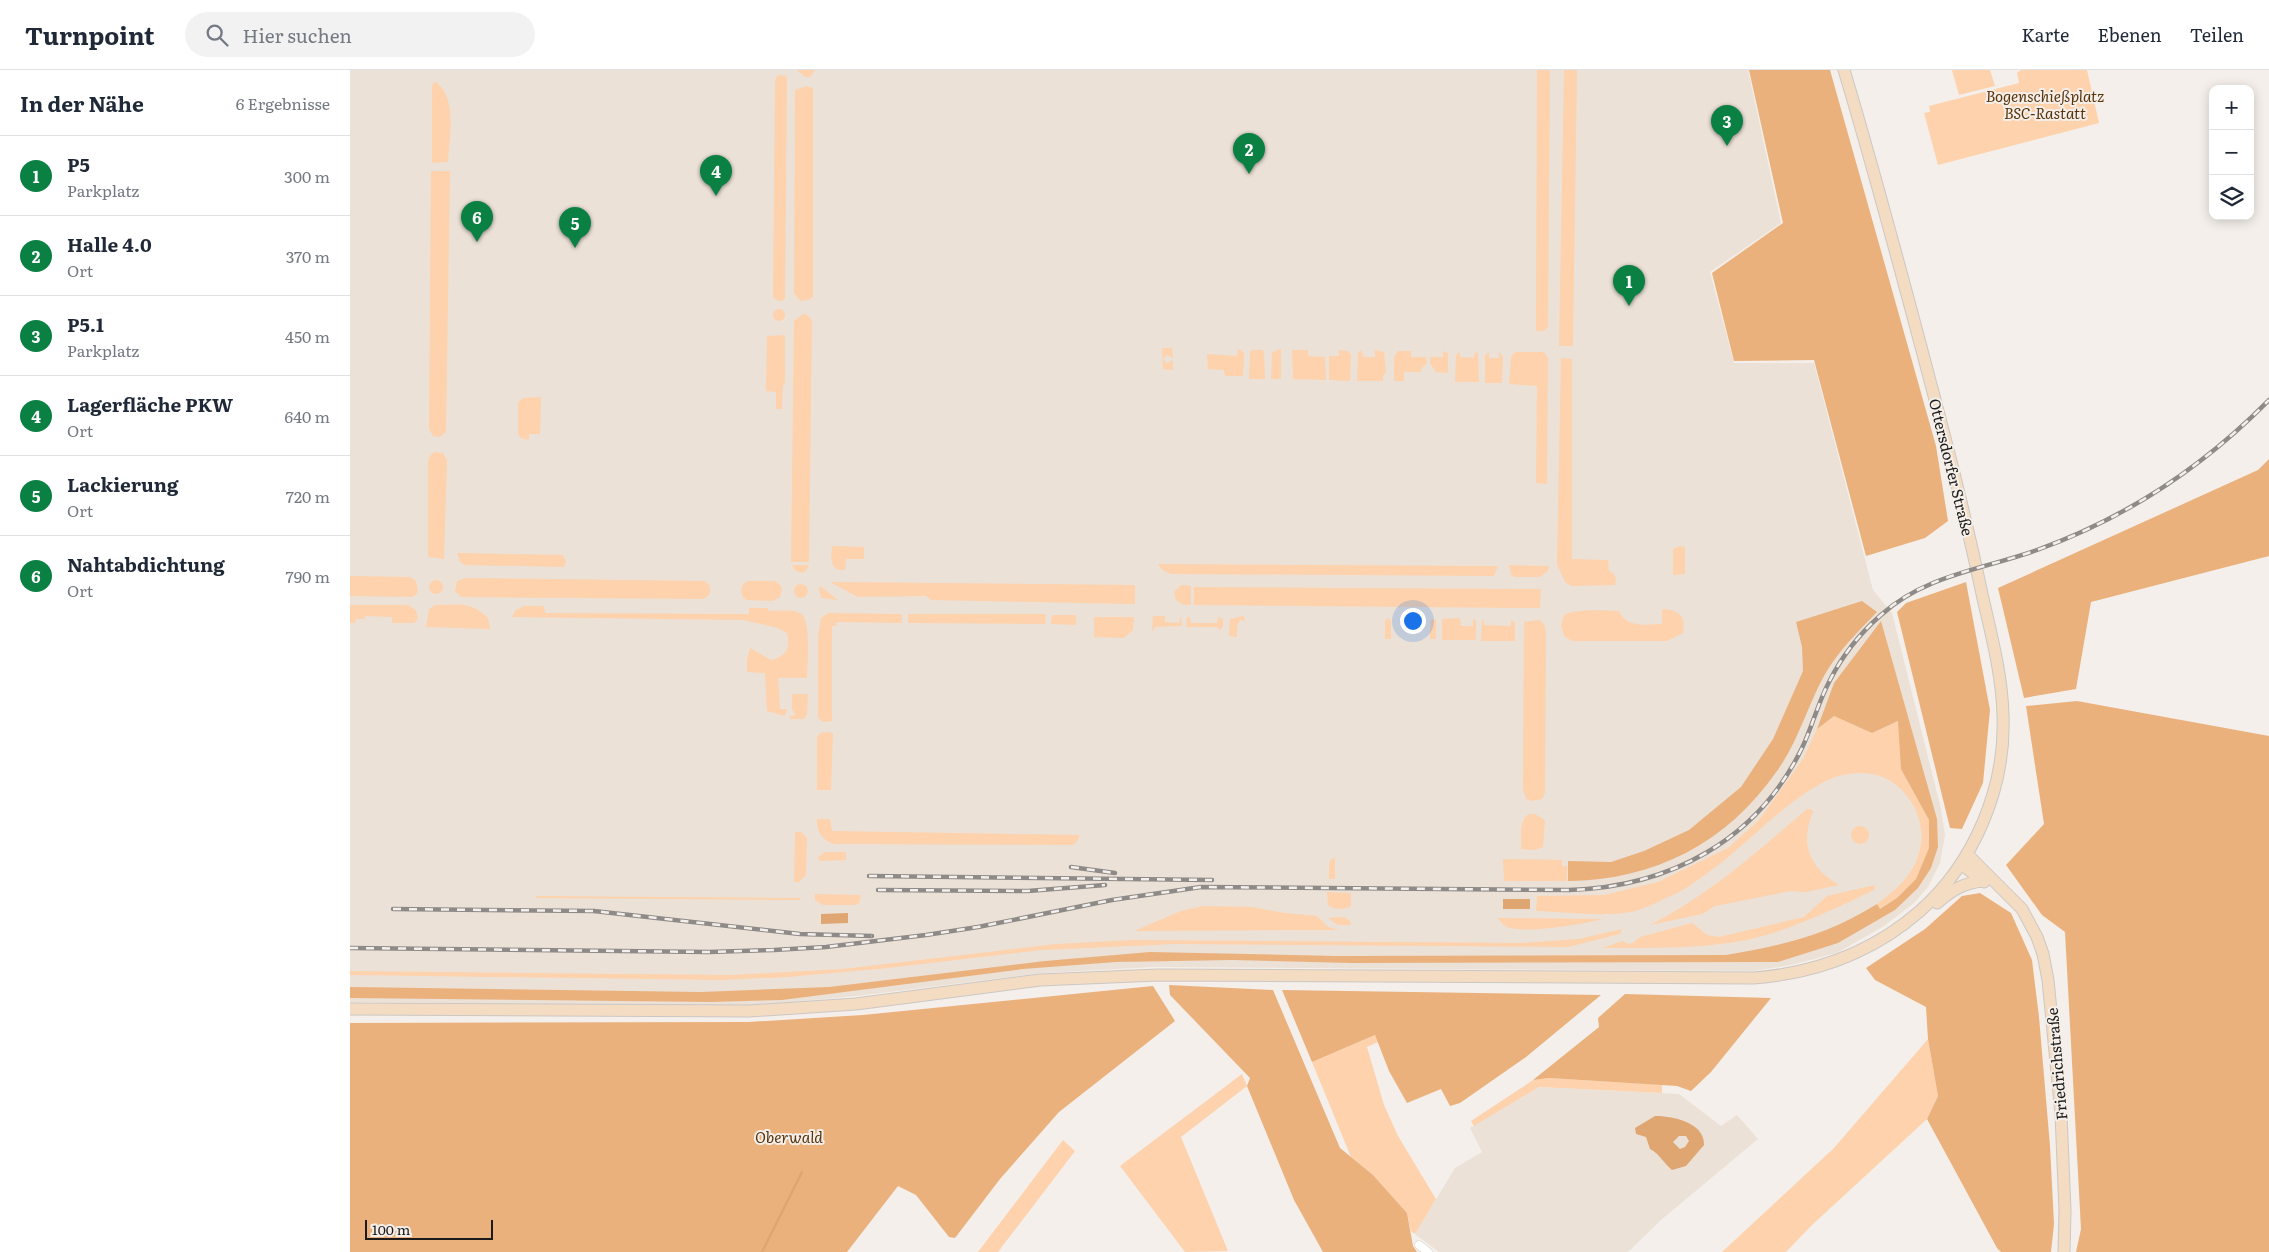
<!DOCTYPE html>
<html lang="de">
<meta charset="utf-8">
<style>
:root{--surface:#fff;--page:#f2f2f3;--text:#1f2937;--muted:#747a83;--line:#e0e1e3;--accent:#0b8043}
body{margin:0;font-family:Literata,serif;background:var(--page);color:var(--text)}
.controls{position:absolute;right:15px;top:15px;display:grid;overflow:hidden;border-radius:10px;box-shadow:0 2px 12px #0003}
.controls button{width:45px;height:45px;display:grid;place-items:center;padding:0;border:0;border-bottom:1px solid var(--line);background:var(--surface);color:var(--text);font:25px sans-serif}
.scale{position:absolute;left:15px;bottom:12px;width:128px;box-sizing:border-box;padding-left:5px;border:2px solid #1d1b19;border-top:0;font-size:14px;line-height:18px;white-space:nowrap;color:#1d1b19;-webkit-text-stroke:4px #f4efea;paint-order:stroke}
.you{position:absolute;left:1062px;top:550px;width:18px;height:18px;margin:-12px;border:4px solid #fff;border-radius:50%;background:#1a73e8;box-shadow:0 0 0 8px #1a73e833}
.badge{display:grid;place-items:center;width:32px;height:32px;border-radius:50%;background:var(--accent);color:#fff;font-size:16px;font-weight:700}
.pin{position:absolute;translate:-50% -41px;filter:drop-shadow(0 1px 2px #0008)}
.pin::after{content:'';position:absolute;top:26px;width:18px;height:15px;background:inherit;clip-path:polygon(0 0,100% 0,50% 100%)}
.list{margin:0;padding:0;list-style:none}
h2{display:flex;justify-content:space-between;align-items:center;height:65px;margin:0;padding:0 20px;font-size:21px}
h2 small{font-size:16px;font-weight:400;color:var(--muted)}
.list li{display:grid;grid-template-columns:32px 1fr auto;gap:15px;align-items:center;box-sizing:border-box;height:80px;padding:0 20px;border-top:1px solid var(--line)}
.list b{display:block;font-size:19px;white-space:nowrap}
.list p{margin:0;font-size:16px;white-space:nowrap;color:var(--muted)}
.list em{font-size:16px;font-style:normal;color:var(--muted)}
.icon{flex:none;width:28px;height:28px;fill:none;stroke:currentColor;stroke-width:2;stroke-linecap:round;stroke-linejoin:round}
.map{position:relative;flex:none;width:1919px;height:1182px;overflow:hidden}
header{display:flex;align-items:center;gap:30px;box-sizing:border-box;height:70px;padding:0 25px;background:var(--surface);border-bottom:1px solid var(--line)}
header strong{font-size:24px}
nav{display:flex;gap:28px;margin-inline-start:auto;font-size:18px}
.search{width:350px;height:45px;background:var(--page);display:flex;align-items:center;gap:12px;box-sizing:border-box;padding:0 18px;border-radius:28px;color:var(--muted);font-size:19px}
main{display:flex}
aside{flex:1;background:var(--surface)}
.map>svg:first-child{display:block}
.built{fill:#ece1d7}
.green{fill:#fdd2ac}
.forest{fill:#eab17c}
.water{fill:#dfa671;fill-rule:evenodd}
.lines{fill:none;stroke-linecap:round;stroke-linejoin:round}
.stream{stroke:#dfa671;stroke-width:2.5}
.street-casing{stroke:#ccc7c3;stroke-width:9}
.secondary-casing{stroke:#ccc7c3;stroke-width:13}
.street{stroke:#fff;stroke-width:8}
.secondary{stroke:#f4dcc3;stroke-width:11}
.rail-casing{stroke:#8e8a87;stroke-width:4.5}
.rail{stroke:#f4efea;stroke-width:2.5;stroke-dasharray:8;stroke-linecap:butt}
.labels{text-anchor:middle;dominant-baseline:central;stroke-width:4;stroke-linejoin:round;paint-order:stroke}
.park-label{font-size:15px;font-style:italic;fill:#593309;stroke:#f4efea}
.street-label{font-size:15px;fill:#1d1b19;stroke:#f4efea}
</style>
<header>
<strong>Turnpoint</strong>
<div class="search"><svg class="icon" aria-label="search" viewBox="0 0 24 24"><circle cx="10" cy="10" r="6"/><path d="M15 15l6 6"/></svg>Hier suchen</div>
<nav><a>Karte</a><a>Ebenen</a><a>Teilen</a></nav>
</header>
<main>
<aside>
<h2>In der Nähe<small>6 Ergebnisse</small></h2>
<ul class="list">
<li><span class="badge">1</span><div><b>P5</b><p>Parkplatz</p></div><em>300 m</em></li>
<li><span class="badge">2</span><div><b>Halle 4.0</b><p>Ort</p></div><em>370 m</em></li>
<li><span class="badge">3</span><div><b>P5.1</b><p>Parkplatz</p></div><em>450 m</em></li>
<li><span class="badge">4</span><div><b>Lagerfläche PKW</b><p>Ort</p></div><em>640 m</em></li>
<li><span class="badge">5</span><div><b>Lackierung</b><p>Ort</p></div><em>720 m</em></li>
<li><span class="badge">6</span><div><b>Nahtabdichtung</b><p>Ort</p></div><em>790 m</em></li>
</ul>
</aside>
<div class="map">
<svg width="1919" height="1182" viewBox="0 0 1919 1182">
<rect width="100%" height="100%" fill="#f4efea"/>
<!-- built -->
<path class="built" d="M0,0H1398L1431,153L1360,202L1384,293H1464L1523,520L1542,543L1591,739L1595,765L1590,793L1578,817L1564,833L1534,856L1487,883L1441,895L1402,901L805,897L692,903L507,926L398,936L0,932Z
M1189,1017L1329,1024L1371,1056L1387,1045L1408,1069L1311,1150L1278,1182H1089L1065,1164L1105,1098L1132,1082L1120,1058Z"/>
<!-- green -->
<path class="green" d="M447,0H465L460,7H455Z
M1187,0H1200L1198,257L1194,261H1186Z
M1214,0H1227L1223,276H1209Z
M1602,0H1640L1645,16L1609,25Z
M1671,0H1737L1749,53L1588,95L1574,43L1580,42L1579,36L1669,13L1667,3Z
M430,5L436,6L437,11L435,228L432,231L426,230L423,227L425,14L426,7Z
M86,12C108,29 99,67 98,92L82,93V18L83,13Z
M457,16L463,18V227L458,230L450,231L444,223L445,20Z
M81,101H100L96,362L90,367L83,366L79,359Z
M423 245a6 6 0 1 1 12 0a6 6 0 1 1-12 0Z
M453,244L458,245L462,251L459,492H441L444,251Z
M435,265V312L433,316L432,339H426V322L416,321L417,266Z
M812,278H822L823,288L817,285L813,289L817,294L823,290V300L813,299Z
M888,279L891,280L894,284L893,306H875L874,300L858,299L857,284L887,286Z
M931,279V309H921L922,282Z
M902,280H913L914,284L915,309H899L900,282Z
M942,280H958V286L975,287L976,310L943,309Z
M989,280L998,281L1001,285L1000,311L979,310V286H989Z
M1012,280L1013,287H1025V280L1034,282L1036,302L1033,306V311H1007L1008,283Z
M1048,281H1061V287H1076L1077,293L1071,299V302H1054V311H1044V287Z
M1093,281L1098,283V303L1086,302L1080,293V287H1093Z
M1109,281L1110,287L1124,288L1125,281L1128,284L1129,312H1105L1106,286Z
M1149,281L1153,287L1152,313H1135V285L1139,282V288H1149Z
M1166,282H1194L1198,288L1197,414L1186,413L1187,316L1159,314L1161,289L1162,285Z
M1211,288L1222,289V489L1258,490L1259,501L1263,503L1266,508L1265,515L1221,516L1215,512L1207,494Z
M191,327L190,364H179V370L171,368L168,364V332L173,328Z
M84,382L93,383L97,390L94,489L78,487V392L80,386Z
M482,476L514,477V489H496L495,500C479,501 481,488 482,476Z
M1330,476L1335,477V504L1323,505V479Z
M107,483L213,485L216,491L214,497L115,495L110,492Z
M808,494L1148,496L1144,506L821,504L812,500Z
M442,495H459L456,501L451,503L445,500Z
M1159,495L1199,496L1198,501L1190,507H1165L1161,505Z
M0,506L60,507L66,511L68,522L63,527L0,526Z
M115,508L355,511L360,516V524L354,529L111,527L105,521L107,511Z
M79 517a7 7 0 1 1 14 0a7 7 0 1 1-14 0Z
M397,511H425L430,515L432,519L430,527L423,531L396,530C389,525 390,515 397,511Z
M480,512L785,515V534L581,530L576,526L508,527Z
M444 521a7 7 0 1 1 14 0a7 7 0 1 1-14 0Z
M831,515L841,516V535H833L826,530L824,522Z
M470,516L488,530L471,528L469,520Z
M844,517L1191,519L1190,538L844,535Z
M0,535H58L66,540L68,549L64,553H42V547L15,546V549H6L5,553H0Z
M85,535C109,535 120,531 138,548L140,559L76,557L79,539Z
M174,536H194L195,543L399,544V538H417L419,541C428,541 442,539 450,543C462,549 457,595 457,608H428L430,639H437L435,646L417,641L415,603L397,602V590L400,578L421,590C436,586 441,578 437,563L428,558L393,550L162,547L165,541Z
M1312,539C1329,540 1336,545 1333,563L1317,571H1222L1214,566L1211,555L1214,545C1231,538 1251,541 1269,541C1277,559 1296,554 1312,554Z
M479,543L552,544V553L487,552L486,556H482V651L473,652L468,648V567L471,548Z
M558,544H696L695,554L558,553Z
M702,545H726V555L701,554Z
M803,546H815V552L829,553L831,546L832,556L805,557L802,562Z
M894,546L895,551L890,550L887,556V567L879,566L880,549Z
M744,547H784L783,560L774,568L744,567Z
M837,547H840L841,553H867L868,547L873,549V557L870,560L867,557H836Z
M1038,548L1041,550V569H1035V551Z
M1110,548L1111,556H1123V549L1126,550V570H1092V549Z
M1083,549L1086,550V569H1080V551Z
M1132,550H1134V555L1161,556V550L1165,552V571H1131Z
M1190,550L1195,556L1196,565L1195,723L1192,729L1182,731L1176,729L1173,719L1174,552Z
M442,624H458L457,644L454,649H440L439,646H443L445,644L442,639Z
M1484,646L1522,663L1549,651L1551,699L1579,750V778L1566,809L1547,828L1530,839L1527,834C1546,820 1565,804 1570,779C1575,757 1567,736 1552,720C1532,698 1496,699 1472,713C1428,737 1394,778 1352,807C1344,812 1336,819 1327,823C1313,829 1296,839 1281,842C1250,847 1217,842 1186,841L1187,826L1254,825L1308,812L1378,778L1409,750L1453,689L1467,659Z
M480,662L483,664L481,720H467V667L470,663Z
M1457,739H1461L1463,742C1449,774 1460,798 1489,815L1455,822L1441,821L1365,836L1352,844L1300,855C1359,825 1407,782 1457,739Z
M1179,744H1185L1195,750L1193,777L1185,780L1171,779C1172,769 1168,750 1179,744Z
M467,749H480L482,761L729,765L728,770L723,775L485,774C473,771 466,763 467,749Z
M1501 765a9 9 0 1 1 18 0a9 9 0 1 1-18 0Z
M445,762H451L457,768L456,805L449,812H444Z
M475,782H496V790L470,791L468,787Z
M985,788V809H979V794L981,789Z
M1153,789L1212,790V796H1217V811H1154Z
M1525,815L1524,820C1480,841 1434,864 1385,872C1342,879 1296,878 1252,878L1273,871L1278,874L1283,873L1290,867L1342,853L1357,865L1369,867L1454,847L1477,826Z
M977,822L1001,823V836C995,840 984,840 978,835Z
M465,824L511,825L509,833L504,835H473L465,830Z
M186,826L450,828V830L186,828Z
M853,836L902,837L935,843L967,846L978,857L989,860L784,861L831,841Z
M994,847L1000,851L1001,855H988L978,848Z
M1147,848L1253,849C1234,854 1172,865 1155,856C1152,854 1150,850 1147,848Z
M1272,859L1270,864L1218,877L826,874L692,880L538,898L438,907L373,910L0,905V901L379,905L493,899L706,874L781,870L1171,873L1229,869Z
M1025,965L1028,972L1017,977L1034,1035L1048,1066L1086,1129L1065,1164L1061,1161L1057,1143L1023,1105L1001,1087L962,992Z
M1578,969L1588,1026L1577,1049L1462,1155L1436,1182H1372L1484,1078Z
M892,1004L897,1016L831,1067L878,1181L835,1182L770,1096Z
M1199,1008L1312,1015V1023L1189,1017L1124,1056L1121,1051L1183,1010Z
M713,1070L725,1081L648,1182H628Z"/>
<!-- forest -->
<path class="forest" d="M1399,0H1480L1586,376L1598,451L1575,468L1516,486L1464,290L1384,291L1362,203L1433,153Z
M1919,389V486L1741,532L1726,619L1674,628L1648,518L1908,400Z
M1616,512L1640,640L1633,713L1612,759L1600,758L1547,542L1556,533Z
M1512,531L1527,542C1508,562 1487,582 1474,606C1457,637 1448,672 1427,701C1377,773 1305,810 1218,811V791L1261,792L1294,781L1339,760L1391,717L1423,669L1453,601L1452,577L1446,552Z
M1531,551L1587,749L1588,777L1581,798L1568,818L1545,840L1488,873L1428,892L1002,893L883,890L766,892L673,899L432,930L360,932L0,928V917L351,922L479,917L695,891L800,882L986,886L1376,885C1433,875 1476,866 1527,834L1530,839L1547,828L1566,809L1579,778V750L1551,699L1548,651L1522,663L1484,646L1467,659L1484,613Z
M1727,631L1919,666V1182H1726L1731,1159L1715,862L1692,845L1656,795L1694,754L1676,636Z
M1630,823L1661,843L1682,890L1689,947L1700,1076L1704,1154L1701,1182H1651L1647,1178L1577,1049L1588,1026L1578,969L1576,937L1525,910L1516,898L1575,859L1612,826Z
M819,915L923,920L990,1078L1023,1105L1057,1143L1063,1176L1067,1182H973L944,1130L897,1016L900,1008L820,925Z
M803,916L825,951L709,1042L650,1109L605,1168L599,1167L566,1125L548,1116L497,1182H0V953L399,952L513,945Z
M932,920L1251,925L1176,987L1110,1033L1100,1036L1091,1019L1057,1033L1039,1001L1025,965L962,992Z
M1275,924L1421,928L1361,1002L1341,1021L1327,1016L1199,1008L1183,1010L1249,957L1248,948Z"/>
<!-- water -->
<path class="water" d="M1153,829H1180V839H1153Z
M498,843V853L471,854V844Z
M1305,1046C1322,1046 1355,1052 1354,1075L1336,1096L1322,1100C1313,1093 1311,1085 1300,1079L1296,1067L1286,1064L1285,1058ZM1329,1066H1336L1339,1071L1335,1077L1330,1079L1323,1072Z"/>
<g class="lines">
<!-- stream -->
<path class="stream" d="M412,1182L452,1102"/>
<defs>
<path id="street" d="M1069,1175L1078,1182"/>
<path id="secondary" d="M1617,784L1672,839L1687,867L1693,884L1698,910L1711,1044L1715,1141L1714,1182
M1611,794L1634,812
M1587,833C1602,820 1613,813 1633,811
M0,939L399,941L506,934L690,910L808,905L1404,908C1467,903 1522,883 1570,841C1624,793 1656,718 1653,645C1652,604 1641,564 1632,524C1619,462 1604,402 1588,341C1558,227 1528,113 1494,0"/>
</defs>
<!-- street casing -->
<use href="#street" class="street-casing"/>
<!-- secondary casing -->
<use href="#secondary" class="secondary-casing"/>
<!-- street -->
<use href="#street" class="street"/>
<!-- secondary -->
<use href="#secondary" class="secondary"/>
<defs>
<path id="rail" d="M721,797L765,803
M519,806L862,810
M528,820L678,821L755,815
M43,839L244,841L450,864L522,866
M0,878L359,882L424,880L476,877L576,865L628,857L762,830L851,817L1219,820C1319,817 1407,771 1452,678C1462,657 1468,633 1479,612C1492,586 1509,564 1531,545C1575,505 1634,499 1687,480C1776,448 1853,397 1919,330"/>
</defs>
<!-- rail casing -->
<use href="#rail" class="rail-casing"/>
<!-- rail -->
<use href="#rail" class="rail"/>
</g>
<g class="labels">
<!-- park labels -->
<g class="park-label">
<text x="1695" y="25">Bogenschießplatz<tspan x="1695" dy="17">BSC-Rastatt</tspan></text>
<text x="439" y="1066">Oberwald</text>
</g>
<!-- street labels -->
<g class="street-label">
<text transform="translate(1602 397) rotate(76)">Ottersdorfer Straße</text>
<text transform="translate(1706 994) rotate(-95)">Friedrichstraße</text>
</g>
</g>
</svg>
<div class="controls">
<button>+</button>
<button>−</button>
<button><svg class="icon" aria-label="layers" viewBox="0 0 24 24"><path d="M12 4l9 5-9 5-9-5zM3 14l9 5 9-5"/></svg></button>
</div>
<div class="scale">100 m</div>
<div class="you"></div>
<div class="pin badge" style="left:1279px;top:236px">1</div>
<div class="pin badge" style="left:899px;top:104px">2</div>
<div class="pin badge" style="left:1377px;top:76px">3</div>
<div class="pin badge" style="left:366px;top:126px">4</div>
<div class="pin badge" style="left:225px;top:178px">5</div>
<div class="pin badge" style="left:127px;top:172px">6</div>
</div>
</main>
